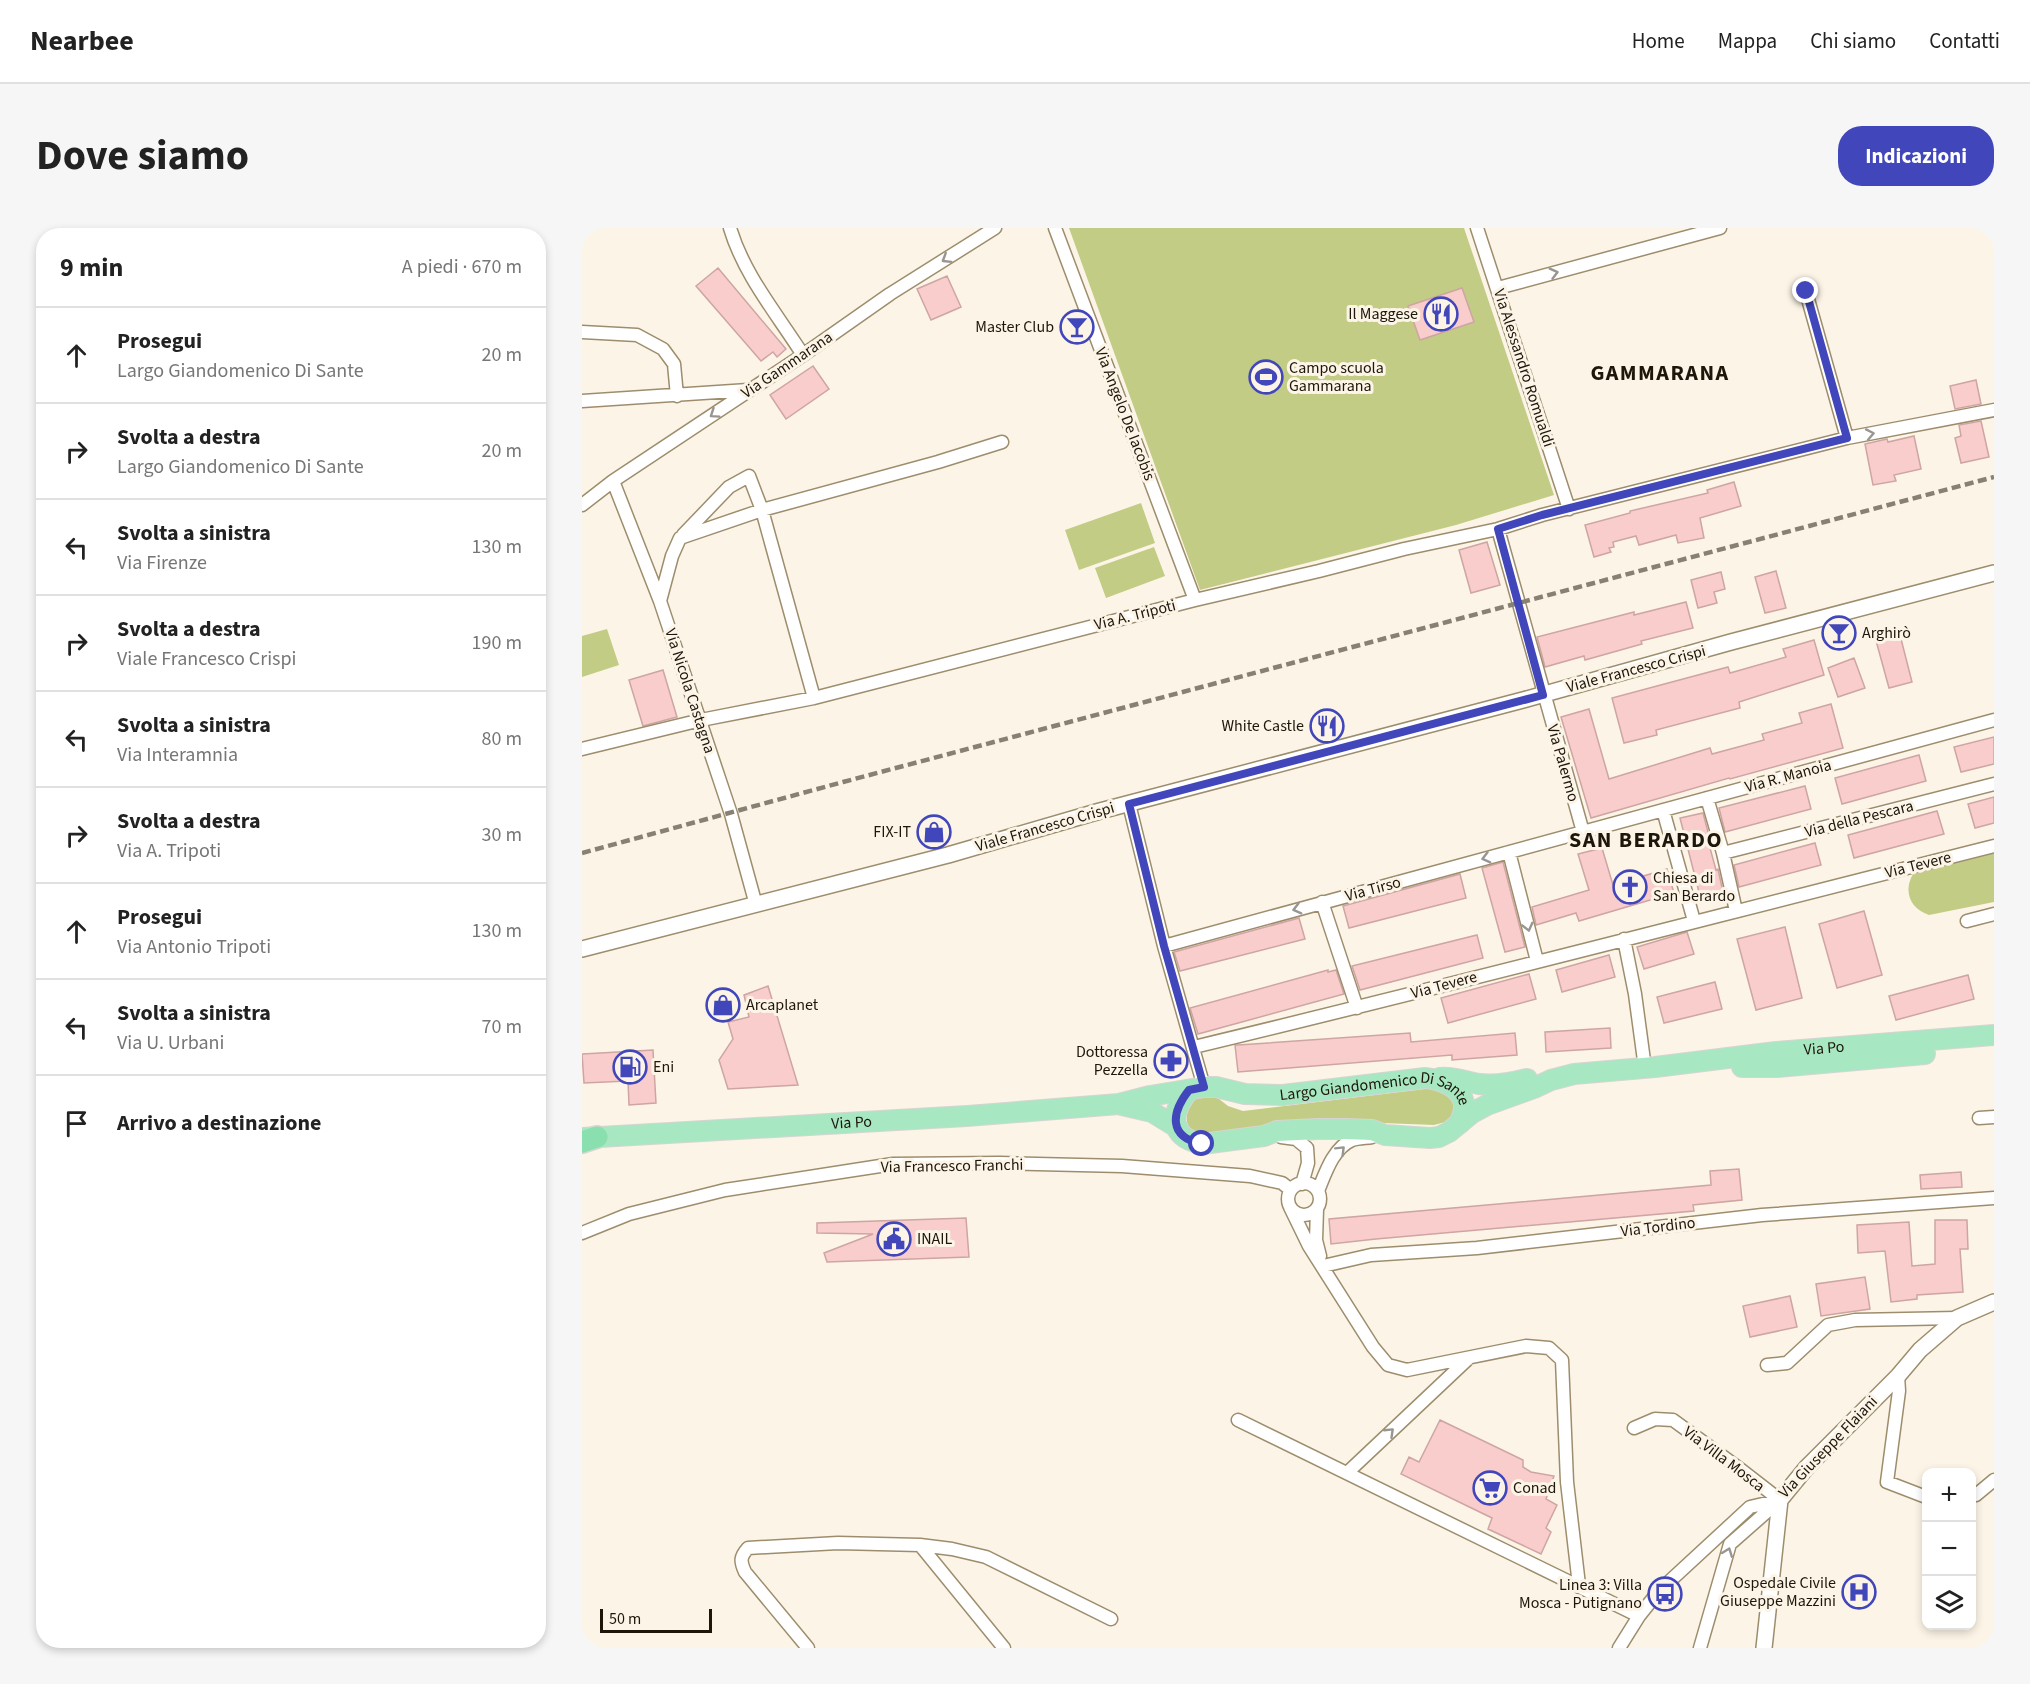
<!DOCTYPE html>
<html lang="it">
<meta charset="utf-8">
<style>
:root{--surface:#fff;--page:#f6f6f6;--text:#222;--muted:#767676;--line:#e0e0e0;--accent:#4146bb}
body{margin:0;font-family:"Source Sans 3",sans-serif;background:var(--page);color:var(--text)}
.controls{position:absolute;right:18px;bottom:18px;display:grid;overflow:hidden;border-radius:12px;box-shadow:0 3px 9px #0003}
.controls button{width:54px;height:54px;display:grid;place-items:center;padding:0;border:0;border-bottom:2px solid var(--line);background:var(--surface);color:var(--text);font:30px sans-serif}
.scale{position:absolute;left:18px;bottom:15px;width:112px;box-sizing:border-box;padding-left:6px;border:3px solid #1d160a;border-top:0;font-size:16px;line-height:21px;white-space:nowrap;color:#1d160a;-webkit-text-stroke:4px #fcf5e7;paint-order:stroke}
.stop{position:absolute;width:18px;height:18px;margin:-14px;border:4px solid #4146bb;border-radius:50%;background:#fff}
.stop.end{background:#4146bb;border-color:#fff;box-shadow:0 2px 6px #0008}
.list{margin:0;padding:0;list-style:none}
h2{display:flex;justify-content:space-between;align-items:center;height:78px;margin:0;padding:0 24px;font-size:26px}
h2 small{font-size:20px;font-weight:400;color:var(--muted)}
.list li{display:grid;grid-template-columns:39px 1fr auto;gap:18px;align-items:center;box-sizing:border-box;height:96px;padding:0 24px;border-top:2px solid var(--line)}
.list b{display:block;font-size:22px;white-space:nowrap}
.list p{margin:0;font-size:20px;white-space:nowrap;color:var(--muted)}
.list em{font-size:20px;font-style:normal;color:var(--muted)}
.icon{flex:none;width:33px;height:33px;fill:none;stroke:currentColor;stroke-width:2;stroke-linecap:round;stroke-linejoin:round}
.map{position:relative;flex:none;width:1412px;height:1420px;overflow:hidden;border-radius:24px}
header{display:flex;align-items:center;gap:36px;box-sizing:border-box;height:84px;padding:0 30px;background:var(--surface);border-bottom:2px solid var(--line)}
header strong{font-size:28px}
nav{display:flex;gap:33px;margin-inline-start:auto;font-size:21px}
.intro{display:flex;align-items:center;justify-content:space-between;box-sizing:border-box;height:144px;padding:0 36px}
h1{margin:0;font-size:42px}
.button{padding:15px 27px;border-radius:24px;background:var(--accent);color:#fff;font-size:21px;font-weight:700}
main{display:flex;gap:36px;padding:0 36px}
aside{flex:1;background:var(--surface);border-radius:24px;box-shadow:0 3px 9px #0003}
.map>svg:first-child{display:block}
.green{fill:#c2cc85}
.building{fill:#f8cdcb;stroke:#cea5a3;stroke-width:1.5}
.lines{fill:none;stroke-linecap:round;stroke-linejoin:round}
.minor-casing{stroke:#9d8d6d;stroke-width:15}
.tertiary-casing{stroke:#9d8d6d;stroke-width:18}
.primary-casing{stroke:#d6d5d3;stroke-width:22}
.trunk-casing{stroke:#d6d5d3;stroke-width:24}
.minor{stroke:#fff;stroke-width:12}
.tertiary{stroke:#fff;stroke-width:15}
.primary{stroke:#a7e7c2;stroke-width:20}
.trunk{stroke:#8adfae;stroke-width:21}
.rail{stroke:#878073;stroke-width:4.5;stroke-dasharray:9 4.5;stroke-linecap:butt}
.oneway{stroke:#999691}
.route{stroke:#4146bb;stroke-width:8}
.labels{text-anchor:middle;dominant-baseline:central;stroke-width:6;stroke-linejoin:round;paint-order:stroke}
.poi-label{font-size:16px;fill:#1d160a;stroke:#fcf5e7;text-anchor:end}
.street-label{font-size:16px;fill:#1d160a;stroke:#fcf5e7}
.district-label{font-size:22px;font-weight:bold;letter-spacing:1.5px;fill:#1d160a;stroke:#fcf5e7}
</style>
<header>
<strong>Nearbee</strong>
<nav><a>Home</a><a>Mappa</a><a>Chi siamo</a><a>Contatti</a></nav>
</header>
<div class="intro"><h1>Dove siamo</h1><a class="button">Indicazioni</a></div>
<main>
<aside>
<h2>9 min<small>A piedi · 670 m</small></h2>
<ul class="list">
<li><svg class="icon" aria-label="ahead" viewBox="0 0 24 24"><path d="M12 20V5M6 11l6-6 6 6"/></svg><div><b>Prosegui</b><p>Largo Giandomenico Di Sante</p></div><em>20 m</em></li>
<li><svg class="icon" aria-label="right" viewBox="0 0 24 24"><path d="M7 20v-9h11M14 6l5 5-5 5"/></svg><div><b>Svolta a destra</b><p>Largo Giandomenico Di Sante</p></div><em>20 m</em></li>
<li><svg class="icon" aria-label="left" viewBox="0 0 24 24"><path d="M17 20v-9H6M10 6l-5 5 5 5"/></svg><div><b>Svolta a sinistra</b><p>Via Firenze</p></div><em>130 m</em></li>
<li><svg class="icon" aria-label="right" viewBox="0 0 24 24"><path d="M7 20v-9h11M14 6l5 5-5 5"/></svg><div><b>Svolta a destra</b><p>Viale Francesco Crispi</p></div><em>190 m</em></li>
<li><svg class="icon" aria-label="left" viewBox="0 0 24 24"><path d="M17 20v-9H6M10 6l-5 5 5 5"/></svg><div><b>Svolta a sinistra</b><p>Via Interamnia</p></div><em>80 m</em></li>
<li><svg class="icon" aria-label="right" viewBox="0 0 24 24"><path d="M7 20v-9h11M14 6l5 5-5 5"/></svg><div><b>Svolta a destra</b><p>Via A. Tripoti</p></div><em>30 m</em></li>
<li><svg class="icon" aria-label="ahead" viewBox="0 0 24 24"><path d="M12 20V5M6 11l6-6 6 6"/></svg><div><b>Prosegui</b><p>Via Antonio Tripoti</p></div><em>130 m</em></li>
<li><svg class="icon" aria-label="left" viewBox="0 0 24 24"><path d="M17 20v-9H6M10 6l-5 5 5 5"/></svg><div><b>Svolta a sinistra</b><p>Via U. Urbani</p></div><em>70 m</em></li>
<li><svg class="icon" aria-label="arrive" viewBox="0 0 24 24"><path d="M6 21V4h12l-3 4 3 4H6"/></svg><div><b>Arrivo a destinazione</b></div></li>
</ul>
</aside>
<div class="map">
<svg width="1412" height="1420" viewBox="0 0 1412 1420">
<rect width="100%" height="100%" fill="#fcf5e7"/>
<!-- green -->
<path class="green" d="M487,0H882L972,267L874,297L618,362Z
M559,275L573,315L497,342L483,302Z
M572,319L583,348L524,370L513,340Z
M25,401L37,437L0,449V408Z
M1412,625V674L1347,687C1328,681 1321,663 1331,646Z
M842,861C864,861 863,860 875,878L871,888L867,893L852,897L749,893L627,906C600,905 602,890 610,870L632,867L646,878L661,883Z"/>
<!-- building -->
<path class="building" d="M136,40L204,121L195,129L191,124L179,133L114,58Z
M365,48L379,79L349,92L335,61Z
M880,60L892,94L838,112L826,78Z
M231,138L247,161L204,191L188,167Z
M1394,152L1399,176L1373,181L1368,158Z
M1399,193L1407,229L1379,235L1373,210L1379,208L1377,197Z
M1332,208L1339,241L1312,247L1314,253L1291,257L1283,216L1305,211L1306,214Z
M1152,254L1159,278L1118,290L1122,310L1096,315L1094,307L1057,317L1054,308L1031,314L1032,319L1027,320L1029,324L1012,329L1003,297L1048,285V283L1126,265L1125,262Z
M905,314L918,357L889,365L877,322Z
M1194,343L1204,380L1183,385L1173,349Z
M1139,344L1143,361L1132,364L1135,375L1116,380L1109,352Z
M1104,374L1111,400L1059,413L1060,416L1003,432L1002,428L963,439L955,409L1052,384V387Z
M1317,403L1330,454L1307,460L1293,409Z
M1232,412L1242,447L1157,474L1158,480L1074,502L1075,507L1042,515L1030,470L1146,439L1148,445L1204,429L1201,421Z
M1272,430L1283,460L1256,469L1246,440Z
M81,442L95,489L61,498L47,452Z
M1249,476L1261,520L1148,551L1147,550L1009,590L979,489L1007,481L1027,551L1128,520L1130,526L1182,512L1180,506L1220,495L1217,485Z
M1412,509V536L1379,544L1372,519Z
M1337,527L1344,553L1260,576L1253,550Z
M1223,558L1229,581L1143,604L1137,580Z
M1412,569V595L1393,600L1386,576Z
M1355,583L1362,606L1272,630L1266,607Z
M1121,585L1127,608L1125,609L1134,642L1136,641L1141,664L1140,666L1119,672L1098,590Z
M1233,615L1239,637L1157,659L1152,637Z
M1020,620L1031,657L1085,641L1092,665L997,693L994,685L954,697L950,679L1007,662L996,626Z
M921,634L943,719L923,724L900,640Z
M878,646L884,670L767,700L761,678Z
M1282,683L1300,747L1255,760L1237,696Z
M717,690L723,711L598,743L592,724Z
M1203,699L1220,770L1174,782L1155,711Z
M1105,704L1112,726L1062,741L1055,719Z
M895,707L901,730L778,762L770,738Z
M1027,727L1033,749L980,764L974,742Z
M746,742V744L754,742L762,766L616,806L608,780Z
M947,746L954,771L866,795L859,770Z
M1386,747L1392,771L1314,792L1307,768Z
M1133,754L1140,781L1082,795L1075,769Z
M186,758L216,857L146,861L137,832L151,811L146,794L167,789L162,767Z
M1028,800L1029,820L964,824L963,804Z
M828,805L829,814L933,805L935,827L870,832V827L656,844L653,817H656Z
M71,822L74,875L47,877L46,853L2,855L0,826Z
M1157,941L1160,972L1111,977L1112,983L794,1011L749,1016L747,991L1129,957L1128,943Z
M1379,944L1380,959L1339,961L1338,947Z
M384,990L387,1029L245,1034L242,1025L291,1006L235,1005V995Z
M1353,992H1385L1386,1021H1378L1381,1064L1335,1067V1071L1309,1074L1303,1023L1276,1025L1275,997L1327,994L1330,1038L1353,1036Z
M1283,1049L1288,1081L1239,1088L1234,1056Z
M1208,1068L1215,1099L1168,1109L1161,1078Z
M858,1192L941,1232V1239L949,1244L972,1248L964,1271L975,1277L964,1300L969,1304L959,1326L906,1301L910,1290L819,1246L827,1229L837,1234Z"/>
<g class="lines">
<defs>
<path id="minor" d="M148,0C162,47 195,86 221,127
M473,0L613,372
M895,0L987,281
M916,60L1138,0
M1224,64L1265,210
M0,104L55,107L81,121L92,136L95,168
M0,173L166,162
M31,253L78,373L149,586L174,677
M0,277L31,253L221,127L308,66L413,0
M916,301L1001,604
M101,307L147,259L167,248L180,282L232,470
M78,373L90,328L98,310L180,282L356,234L420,214
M0,521L119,492L232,470L613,372L737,343L822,321L916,301L960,287L1265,210L1412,182
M1125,570L1141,625L1154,683
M547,576L582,718L622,859
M1081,582L1112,693
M927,624L955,733
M1141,625L1412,556
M740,674L775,780
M1385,693L1412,686
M1042,711L1053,766L1063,840
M582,718L1412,492
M612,819C879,755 1145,685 1412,618
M1397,890L1412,889
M699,909L714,911L725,920L726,935L720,956
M706 971a16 16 0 1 1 32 0a16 16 0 1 1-32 0Z
M736,963C743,946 751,920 770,912C776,910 784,910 790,909
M708,979L727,1018L791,1119L806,1137L825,1142L944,1118L967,1120L980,1132L985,1254L997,1357
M735,981L734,1012L738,1028
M0,1005L47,986L143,962L311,936L418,935L540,938L668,948L700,955L709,962
M741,1038L789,1027L895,1020L1180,987L1412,970
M1185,1137L1205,1135L1246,1097L1273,1092L1375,1090
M1316,1148L1317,1163L1305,1254L1344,1269
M656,1192L1057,1388
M1052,1200L1073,1191L1091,1192L1154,1238L1198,1272
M766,1244L887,1130
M1390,1268L1394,1267L1412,1252
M338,1317L422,1420
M226,1420L163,1344C158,1333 158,1329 166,1320L256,1315L338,1317L370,1321L404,1329L529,1391
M1037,1420L1057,1388L1077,1363L1168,1279L1198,1272
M1118,1420L1148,1316L1197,1273"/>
<path id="tertiary" d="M0,721L366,627L518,583L941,472L1149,414L1412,345
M1182,1420L1198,1272L1225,1239L1316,1148L1338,1122L1375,1090L1412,1074"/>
<g id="primary">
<path d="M1160,839H1195L1343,826"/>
<path d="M858,850C872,848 883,854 897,856C913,858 929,855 945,851"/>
<path id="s1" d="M607,862C588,885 586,909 620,916L682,908L695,903L736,901H764L790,902L803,907L848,910L857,909L867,904L890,885L905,877L952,860L969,852L992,846L1073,839L1194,824L1412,807"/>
<path d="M540,877L570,884L596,900"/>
<path id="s2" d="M0,910L385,888L537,876L568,868L622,859H634L663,866L701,867L843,850C857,851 878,858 882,875C883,882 880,889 878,895"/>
</g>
<path id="trunk" d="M0,914L15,909"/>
</defs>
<!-- minor casing -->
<use href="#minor" class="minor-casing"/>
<!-- tertiary casing -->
<use href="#tertiary" class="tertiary-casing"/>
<!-- primary casing -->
<use href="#primary" class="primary-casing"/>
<!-- trunk casing -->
<use href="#trunk" class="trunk-casing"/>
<!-- minor -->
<use href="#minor" class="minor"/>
<!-- tertiary -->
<use href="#tertiary" class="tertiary"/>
<!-- primary -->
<use href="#primary" class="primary"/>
<!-- trunk -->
<use href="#trunk" class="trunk"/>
<!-- rail -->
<path class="rail" d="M0,625L261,554L1412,249"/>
</g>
<!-- one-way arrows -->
<defs><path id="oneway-chevron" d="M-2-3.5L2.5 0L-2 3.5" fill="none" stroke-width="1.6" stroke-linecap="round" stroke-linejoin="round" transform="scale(1.5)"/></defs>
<g class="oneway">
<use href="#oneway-chevron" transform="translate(364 31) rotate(148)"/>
<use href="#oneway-chevron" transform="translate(972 45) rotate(-15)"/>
<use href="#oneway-chevron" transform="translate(132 186) rotate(146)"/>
<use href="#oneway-chevron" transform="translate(1288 206) rotate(-11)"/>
<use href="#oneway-chevron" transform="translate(904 630) rotate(165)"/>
<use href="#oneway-chevron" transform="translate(715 681) rotate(165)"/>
<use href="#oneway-chevron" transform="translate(946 699) rotate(76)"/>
<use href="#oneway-chevron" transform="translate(759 922) rotate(-45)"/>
<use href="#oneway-chevron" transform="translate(808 1204) rotate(-44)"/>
<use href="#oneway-chevron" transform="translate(1146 1324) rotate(-69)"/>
</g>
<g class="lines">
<!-- route -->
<path class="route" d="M620,916C586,909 589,885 607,862L622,859L582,718L547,576L961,467L916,301L960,287L1265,210L1224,63"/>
</g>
<!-- icons -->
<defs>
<symbol id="restaurant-ring" viewBox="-11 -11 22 22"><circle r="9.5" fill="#fcf5e7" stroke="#4146bb" stroke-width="1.5"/><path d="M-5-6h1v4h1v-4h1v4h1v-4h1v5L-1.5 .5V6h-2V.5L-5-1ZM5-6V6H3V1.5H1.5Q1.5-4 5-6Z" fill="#4146bb"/></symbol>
<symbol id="bar-ring" viewBox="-11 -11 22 22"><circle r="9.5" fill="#fcf5e7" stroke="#4146bb" stroke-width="1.5"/><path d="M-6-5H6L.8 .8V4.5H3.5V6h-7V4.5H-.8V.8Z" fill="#4146bb"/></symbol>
<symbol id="stadium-ring" viewBox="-11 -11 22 22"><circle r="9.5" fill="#fcf5e7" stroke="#4146bb" stroke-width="1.5"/><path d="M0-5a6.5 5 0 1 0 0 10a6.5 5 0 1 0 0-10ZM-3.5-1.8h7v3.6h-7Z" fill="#4146bb"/></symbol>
<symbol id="shop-ring" viewBox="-11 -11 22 22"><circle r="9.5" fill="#fcf5e7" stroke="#4146bb" stroke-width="1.5"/><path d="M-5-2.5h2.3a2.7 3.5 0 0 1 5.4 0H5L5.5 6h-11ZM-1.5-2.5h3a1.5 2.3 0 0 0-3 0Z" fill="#4146bb"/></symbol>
<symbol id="church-ring" viewBox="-11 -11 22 22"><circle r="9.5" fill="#fcf5e7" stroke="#4146bb" stroke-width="1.5"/><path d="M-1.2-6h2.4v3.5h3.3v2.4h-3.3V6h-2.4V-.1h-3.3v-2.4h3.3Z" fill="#4146bb"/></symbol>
<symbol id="pharmacy-ring" viewBox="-11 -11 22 22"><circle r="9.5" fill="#fcf5e7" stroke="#4146bb" stroke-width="1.5"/><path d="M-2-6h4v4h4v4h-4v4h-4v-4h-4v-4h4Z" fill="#4146bb"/></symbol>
<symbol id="fuel-ring" viewBox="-11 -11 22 22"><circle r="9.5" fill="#fcf5e7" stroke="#4146bb" stroke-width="1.5"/><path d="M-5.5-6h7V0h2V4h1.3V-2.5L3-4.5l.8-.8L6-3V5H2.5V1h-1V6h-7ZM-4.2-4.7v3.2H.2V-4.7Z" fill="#4146bb"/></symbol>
<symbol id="civic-ring" viewBox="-11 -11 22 22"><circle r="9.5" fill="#fcf5e7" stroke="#4146bb" stroke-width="1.5"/><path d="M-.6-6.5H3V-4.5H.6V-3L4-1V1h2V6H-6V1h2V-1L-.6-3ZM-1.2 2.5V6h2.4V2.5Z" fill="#4146bb"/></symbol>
<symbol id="supermarket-ring" viewBox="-11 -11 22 22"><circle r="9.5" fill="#fcf5e7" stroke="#4146bb" stroke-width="1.5"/><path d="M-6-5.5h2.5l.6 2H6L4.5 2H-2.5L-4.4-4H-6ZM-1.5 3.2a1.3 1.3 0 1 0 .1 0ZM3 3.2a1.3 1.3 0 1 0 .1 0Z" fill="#4146bb"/></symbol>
<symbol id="hospital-ring" viewBox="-11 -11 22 22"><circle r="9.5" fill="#fcf5e7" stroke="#4146bb" stroke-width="1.5"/><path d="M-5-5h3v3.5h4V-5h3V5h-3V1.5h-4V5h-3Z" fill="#4146bb"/></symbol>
<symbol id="bus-ring" viewBox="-11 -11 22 22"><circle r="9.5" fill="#fcf5e7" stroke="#4146bb" stroke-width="1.5"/><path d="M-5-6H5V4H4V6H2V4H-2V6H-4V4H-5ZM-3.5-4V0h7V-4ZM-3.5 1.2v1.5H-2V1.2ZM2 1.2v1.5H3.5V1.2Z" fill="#4146bb"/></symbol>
</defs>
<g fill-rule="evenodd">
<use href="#restaurant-ring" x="840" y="67" width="38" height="38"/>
<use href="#bar-ring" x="476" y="80" width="38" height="38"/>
<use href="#stadium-ring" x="665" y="130" width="38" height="38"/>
<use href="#bar-ring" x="1238" y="386" width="38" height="38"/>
<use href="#restaurant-ring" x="726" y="479" width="38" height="38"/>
<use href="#shop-ring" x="333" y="585" width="38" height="38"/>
<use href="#church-ring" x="1029" y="640" width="38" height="38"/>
<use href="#shop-ring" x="122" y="758" width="38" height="38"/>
<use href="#pharmacy-ring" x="570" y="814" width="38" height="38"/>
<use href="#fuel-ring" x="29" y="820" width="38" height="38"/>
<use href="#civic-ring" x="293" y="992" width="38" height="38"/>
<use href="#supermarket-ring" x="889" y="1241" width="38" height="38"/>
<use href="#hospital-ring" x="1258" y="1345" width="38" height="38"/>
<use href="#bus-ring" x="1064" y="1347" width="38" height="38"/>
</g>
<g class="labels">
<!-- poi labels -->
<g class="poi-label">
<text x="836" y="86">Il Maggese</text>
<text x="472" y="99">Master Club</text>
<text x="707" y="140" text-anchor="start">Campo scuola<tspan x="707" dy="18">Gammarana</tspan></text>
<text x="1280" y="405" text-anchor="start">Arghirò</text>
<text x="722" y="498">White Castle</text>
<text x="329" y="604">FIX-IT</text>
<text x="1071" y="650" text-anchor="start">Chiesa di<tspan x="1071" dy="18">San Berardo</tspan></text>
<text x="164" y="777" text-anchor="start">Arcaplanet</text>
<text x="566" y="824">Dottoressa<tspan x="566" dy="18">Pezzella</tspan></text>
<text x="71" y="839" text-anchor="start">Eni</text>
<text x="335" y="1011" text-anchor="start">INAIL</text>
<text x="931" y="1260" text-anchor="start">Conad</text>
<text x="1254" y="1355">Ospedale Civile<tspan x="1254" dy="18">Giuseppe Mazzini</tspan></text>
<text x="1060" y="1357">Linea 3: Villa<tspan x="1060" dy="18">Mosca - Putignano</tspan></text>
</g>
<!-- street labels -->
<g class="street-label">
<text transform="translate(205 137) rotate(-34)">Via Gammarana</text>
<text transform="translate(942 140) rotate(72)">Via Alessandro Romualdi</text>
<text transform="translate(543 186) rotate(69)">Via Angelo De Iacobis</text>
<text transform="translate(553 387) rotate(-14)">Via A. Tripoti</text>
<text transform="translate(1054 441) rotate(-15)">Viale Francesco Crispi</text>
<text transform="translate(108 463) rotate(72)">Via Nicola Castagna</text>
<text transform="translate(981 535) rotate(74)">Via Palermo</text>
<text transform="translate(1206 548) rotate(-15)">Via R. Manoia</text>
<text transform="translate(1277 591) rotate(-14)">Via della Pescara</text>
<text transform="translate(463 599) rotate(-16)">Viale Francesco Crispi</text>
<text transform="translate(1336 637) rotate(-14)">Via Tevere</text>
<text transform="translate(791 661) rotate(-15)">Via Tirso</text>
<text transform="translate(862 757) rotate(-15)">Via Tevere</text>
<text stroke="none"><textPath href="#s1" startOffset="714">Via Po</textPath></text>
<text stroke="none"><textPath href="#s2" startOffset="800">Largo Giandomenico Di Sante</textPath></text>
<text stroke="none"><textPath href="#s2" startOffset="270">Via Po</textPath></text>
<text transform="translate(370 938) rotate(-1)">Via Francesco Franchi</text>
<text transform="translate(1076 999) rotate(-7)">Via Tordino</text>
<text transform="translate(1246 1219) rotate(-46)">Via Giuseppe Flaiani</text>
<text transform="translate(1142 1231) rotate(37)">Via Villa Mosca</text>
</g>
<!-- district labels -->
<g class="district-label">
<text x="1078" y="145">GAMMARANA</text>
<text x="1064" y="612">SAN BERARDO</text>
</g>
</g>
</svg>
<div class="controls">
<button>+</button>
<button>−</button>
<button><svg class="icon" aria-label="layers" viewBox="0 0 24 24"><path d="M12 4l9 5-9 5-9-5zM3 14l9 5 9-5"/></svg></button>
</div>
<div class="scale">50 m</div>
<div class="stop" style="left:620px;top:916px"></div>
<div class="stop end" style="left:1224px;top:63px"></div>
</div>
</main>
